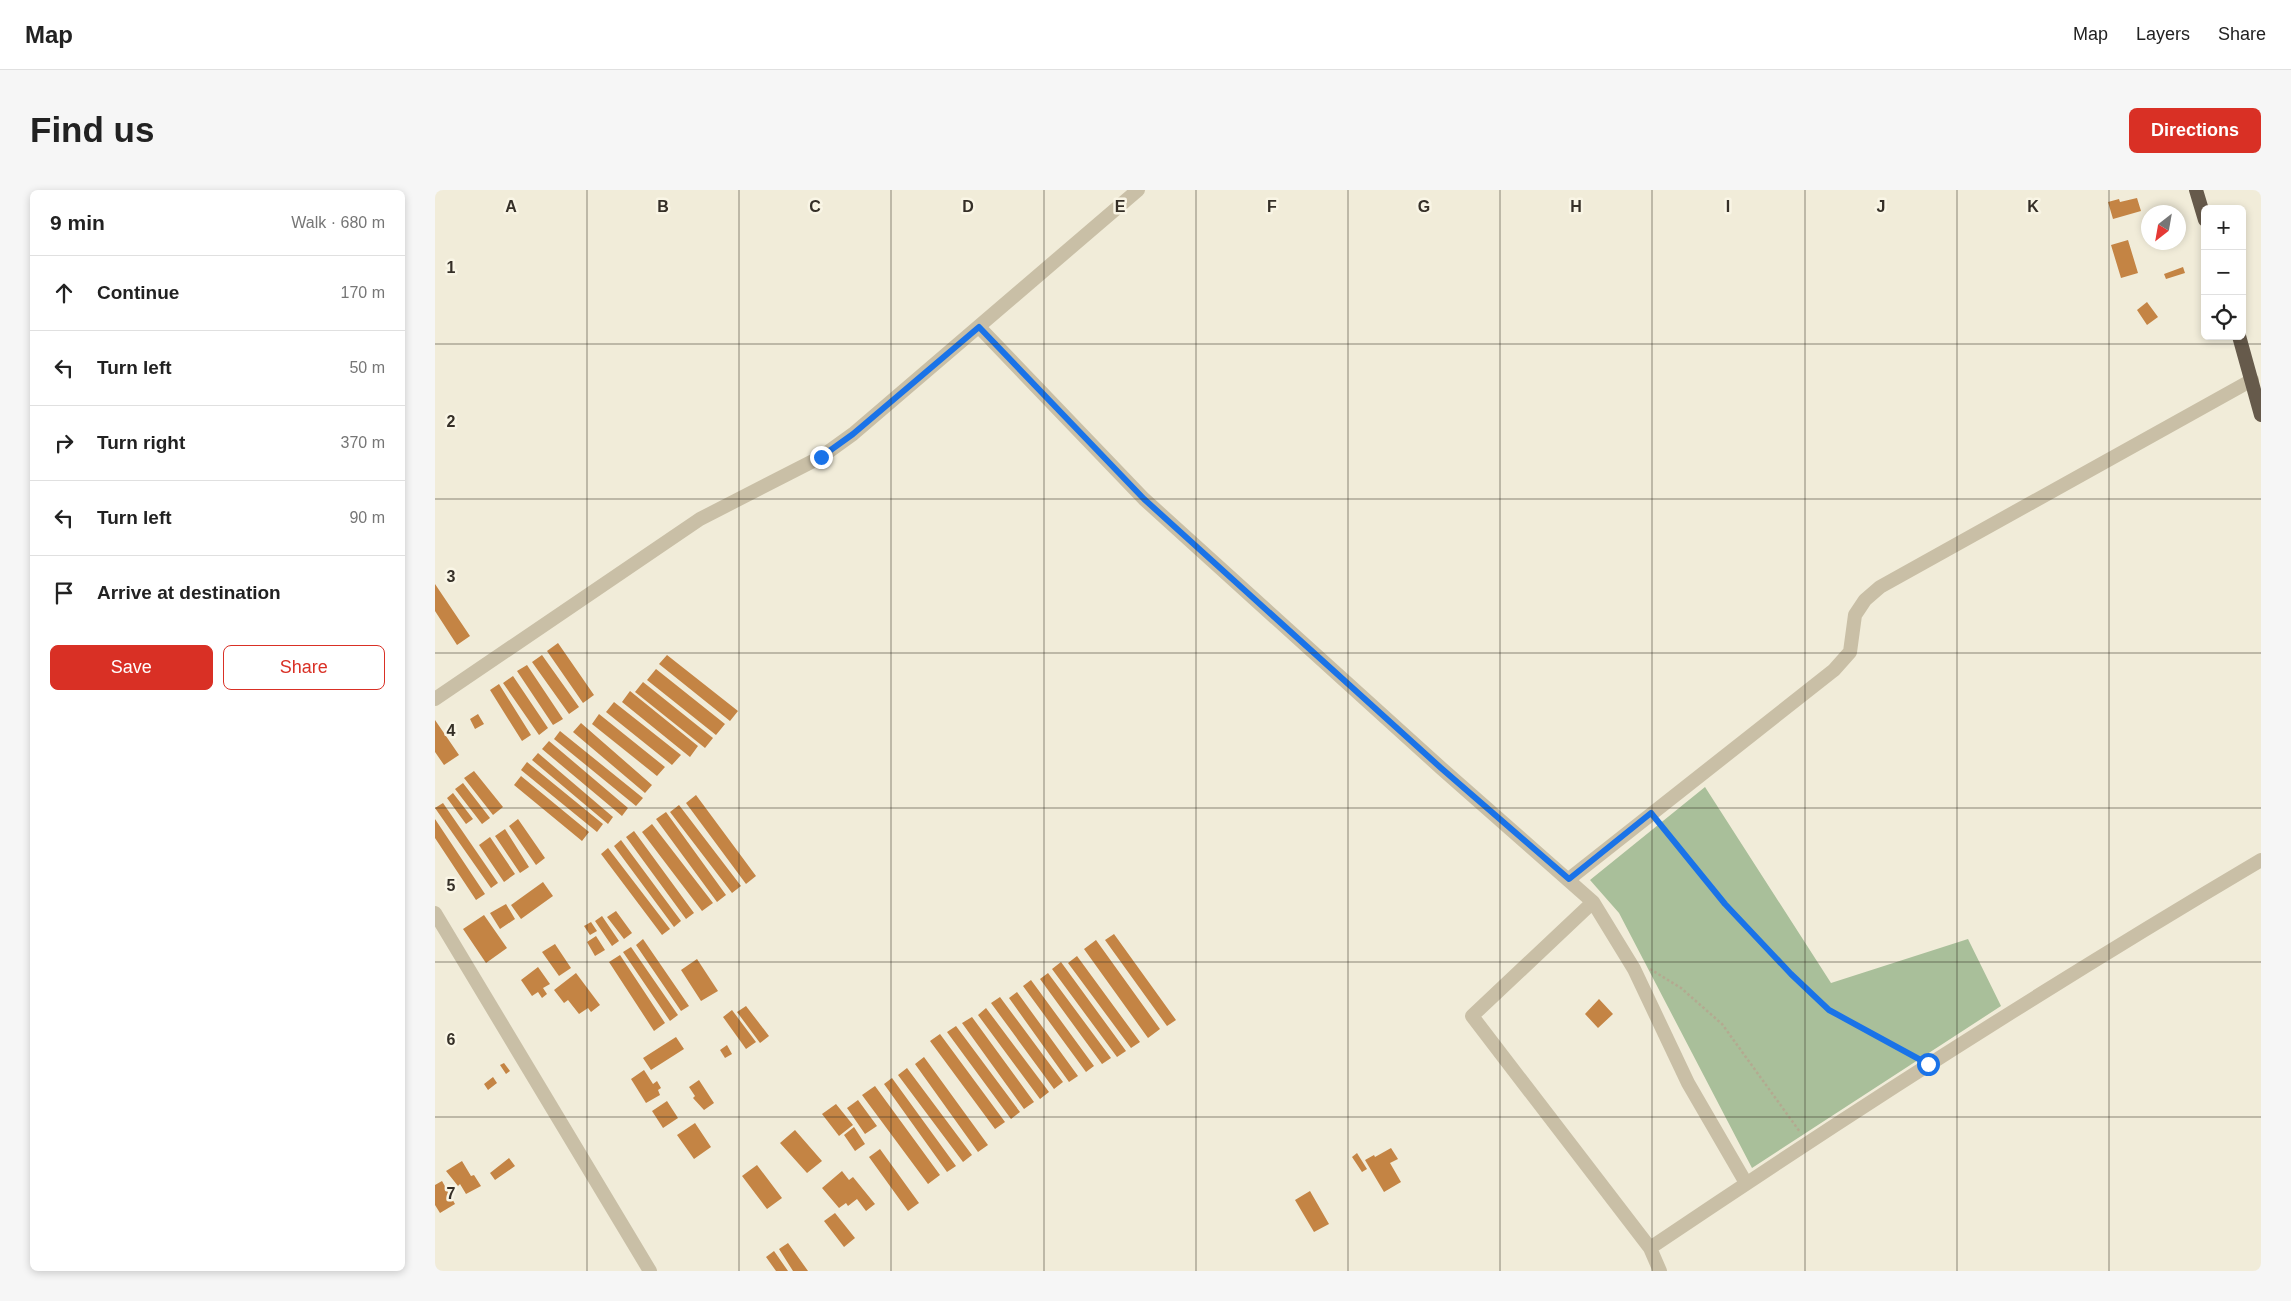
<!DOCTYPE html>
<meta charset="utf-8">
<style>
:root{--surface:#fff;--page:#f6f6f6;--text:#222;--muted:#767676;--line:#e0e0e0;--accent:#d93025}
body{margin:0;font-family:Helvetica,sans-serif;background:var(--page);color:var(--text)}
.controls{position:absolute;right:15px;top:15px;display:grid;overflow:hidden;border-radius:8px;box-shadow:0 2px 8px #0003}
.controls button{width:45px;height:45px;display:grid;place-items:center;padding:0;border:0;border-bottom:1px solid var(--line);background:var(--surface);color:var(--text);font:25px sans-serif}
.compass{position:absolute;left:1706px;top:15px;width:45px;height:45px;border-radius:50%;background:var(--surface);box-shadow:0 2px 8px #0003;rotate:211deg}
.stop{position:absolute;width:15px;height:15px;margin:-11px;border:4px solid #1a73e8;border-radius:50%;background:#fff}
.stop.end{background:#1a73e8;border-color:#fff;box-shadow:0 1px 5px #0008}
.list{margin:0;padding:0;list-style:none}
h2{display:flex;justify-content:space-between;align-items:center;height:65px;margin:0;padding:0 20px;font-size:21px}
h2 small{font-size:16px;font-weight:400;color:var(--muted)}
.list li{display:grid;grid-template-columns:32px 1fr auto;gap:15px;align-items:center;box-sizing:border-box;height:75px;padding:0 20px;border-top:1px solid var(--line)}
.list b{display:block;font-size:19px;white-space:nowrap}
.list em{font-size:16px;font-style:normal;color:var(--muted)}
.actions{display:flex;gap:10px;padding:15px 20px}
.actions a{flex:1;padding:11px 0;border:1px solid var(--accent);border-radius:8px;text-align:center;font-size:18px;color:var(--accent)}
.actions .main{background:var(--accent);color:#fff}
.icon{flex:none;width:28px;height:28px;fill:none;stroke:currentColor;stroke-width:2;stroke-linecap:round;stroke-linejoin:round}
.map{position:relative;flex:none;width:1826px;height:1081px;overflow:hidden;border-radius:8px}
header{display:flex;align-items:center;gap:30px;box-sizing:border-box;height:70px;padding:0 25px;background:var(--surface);border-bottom:1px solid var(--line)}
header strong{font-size:24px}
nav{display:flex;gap:28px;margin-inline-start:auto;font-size:18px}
.intro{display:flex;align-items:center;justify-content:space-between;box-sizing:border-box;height:120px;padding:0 30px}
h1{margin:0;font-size:35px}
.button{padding:12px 22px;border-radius:8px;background:var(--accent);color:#fff;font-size:18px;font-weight:700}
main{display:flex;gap:30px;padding:0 30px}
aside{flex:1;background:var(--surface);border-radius:8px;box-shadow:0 2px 8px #0003}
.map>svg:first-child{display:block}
.green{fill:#a9bf9a}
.building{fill:#c48444}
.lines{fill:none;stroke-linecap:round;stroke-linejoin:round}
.path{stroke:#b4a990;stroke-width:2.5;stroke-dasharray:2.5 2.5;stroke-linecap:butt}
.minor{stroke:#c9bfa6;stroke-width:14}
.tertiary{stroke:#c9bfa6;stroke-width:14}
.trunk{stroke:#665a4b;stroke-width:14}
.route{stroke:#1a73e8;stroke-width:6}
.grid{fill:none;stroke:#352f27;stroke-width:1;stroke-opacity:0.55}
.grid-label{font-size:16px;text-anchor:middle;font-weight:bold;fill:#352f27;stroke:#f9f5e5;stroke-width:5;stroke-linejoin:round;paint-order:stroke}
</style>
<header>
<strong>Map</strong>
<nav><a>Map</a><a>Layers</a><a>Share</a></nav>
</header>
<div class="intro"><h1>Find us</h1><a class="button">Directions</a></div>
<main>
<aside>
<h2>9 min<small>Walk · 680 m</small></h2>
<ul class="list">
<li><svg class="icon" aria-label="ahead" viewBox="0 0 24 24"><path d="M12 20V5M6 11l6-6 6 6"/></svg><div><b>Continue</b></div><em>170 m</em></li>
<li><svg class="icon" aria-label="left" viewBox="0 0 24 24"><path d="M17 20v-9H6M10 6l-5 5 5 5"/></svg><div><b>Turn left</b></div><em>50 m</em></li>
<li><svg class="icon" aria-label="right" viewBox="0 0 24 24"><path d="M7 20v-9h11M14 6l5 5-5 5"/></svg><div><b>Turn right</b></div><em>370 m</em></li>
<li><svg class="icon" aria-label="left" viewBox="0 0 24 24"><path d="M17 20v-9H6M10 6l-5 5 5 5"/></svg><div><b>Turn left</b></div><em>90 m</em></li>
<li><svg class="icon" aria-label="arrive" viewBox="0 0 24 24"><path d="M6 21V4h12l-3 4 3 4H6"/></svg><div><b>Arrive at destination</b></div></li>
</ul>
<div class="actions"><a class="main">Save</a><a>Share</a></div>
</aside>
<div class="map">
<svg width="1826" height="1081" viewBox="0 0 1826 1081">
<rect width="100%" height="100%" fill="#f1ecd9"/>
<!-- green -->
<path class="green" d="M1270,597L1396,793L1533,749L1566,816L1317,978L1184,723L1155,690Z"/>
<!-- building -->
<path class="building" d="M1702,8L1706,21L1678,29L1673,12L1684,9L1685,12Z
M1693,50L1703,83L1686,88L1676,55Z
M1748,77L1750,83L1731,89L1729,84Z
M1712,112L1723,127L1712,135L1702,120Z
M0,394L35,446L22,455L0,421Z
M123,453L159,505L148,513L112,461Z
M107,465L144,517L134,524L97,472Z
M232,465L303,521L295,531L224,474Z
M92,475L128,529L118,535L82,481Z
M221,479L290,534L281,545L212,490Z
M78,486L113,538L104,545L68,493Z
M208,492L278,548L270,558L200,502Z
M64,494L96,545L87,551L55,500Z
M195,501L263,556L255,567L187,512Z
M179,512L246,565L237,575L171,522Z
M43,524L49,534L40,539L35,529Z
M164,524L230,577L222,586L157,534Z
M0,530L24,565L9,575L0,562Z
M146,533L217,595L210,603L138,542Z
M125,541L208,608L201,616L119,549Z
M114,551L193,618L187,626L107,559Z
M103,563L178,627L173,634L97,570Z
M92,572L168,634L162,642L86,580Z
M39,581L68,617L58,625L29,588Z
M86,586L154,642L147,651L79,595Z
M28,593L55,628L47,634L20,599Z
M18,603L38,629L31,634L12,608Z
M261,605L321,686L311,694L251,613Z
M8,613L63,693L56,698L0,618Z
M244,615L306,696L297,703L235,622Z
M231,622L291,705L282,712L221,629Z
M0,629L50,704L41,710L0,648Z
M83,629L110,668L101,675L74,636Z
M217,634L278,713L267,721L207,642Z
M70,639L94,677L85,683L60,646Z
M199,641L259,723L251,729L191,647Z
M55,647L80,684L69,692L44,655Z
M186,650L246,731L239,737L179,656Z
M173,658L235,739L227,745L166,664Z
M108,692L118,706L86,729L76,715Z
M71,714L80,729L65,739L55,723Z
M181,721L197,743L189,749L172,727Z
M49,725L72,758L51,773L28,739Z
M167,726L184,751L177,756L160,731Z
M156,732L162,741L155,745L149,736Z
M679,744L741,830L732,836L670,750Z
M161,746L170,760L160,766L152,752Z
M208,749L254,816L246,821L201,755Z
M661,750L725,839L713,848L649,759Z
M120,754L136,778L124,786L107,762Z
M196,757L243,825L235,831L188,762Z
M185,765L230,833L219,841L174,772Z
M642,766L705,852L696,858L633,773Z
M262,769L283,801L266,811L246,780Z
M626,772L691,861L682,867L617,779Z
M103,777L115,794L108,798L112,804L107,808L103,802L97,806L86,790Z
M141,783L165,815L156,822L153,818L144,824L133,810L129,813L119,800Z
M613,783L676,868L667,874L605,789Z
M596,790L659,876L651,882L588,796Z
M582,802L643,886L634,892L574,808Z
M565,807L628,892L619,899L556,813Z
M1164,809L1178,824L1163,838L1150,824Z
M311,816L334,846L325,853L302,822Z
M551,818L614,902L605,909L543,825Z
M297,820L321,852L311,859L288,827Z
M537,827L599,912L589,919L527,833Z
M521,836L585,922L576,929L512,842Z
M505,844L570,932L560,939L495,851Z
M241,847L249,859L216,880L208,868Z
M292,855L297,864L290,868L285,860Z
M489,867L553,955L543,962L480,874Z
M69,873L75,881L71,884L65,875Z
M472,878L537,965L528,972L463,885Z
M209,880L218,894L222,891L226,898L223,900L225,905L211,913L196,889Z
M58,887L62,893L53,900L49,894Z
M457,888L521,976L512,982L449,894Z
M264,890L279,913L269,920L258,908L260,906L254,897Z
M440,896L505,985L493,994L427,905Z
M423,910L442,936L430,944L412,918Z
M232,911L243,928L228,938L217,921Z
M401,914L418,935L404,946L387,924Z
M260,933L276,957L259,969L242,945Z
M419,937L430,954L420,961L409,945Z
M360,940L387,971L372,983L345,953Z
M956,958L963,969L955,973L966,992L949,1002L930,970L939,965L940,967Z
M445,959L484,1013L473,1021L434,967Z
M922,963L932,979L927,982L917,967Z
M74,968L80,976L60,990L55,983Z
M27,971L36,986L39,985L46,996L31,1004L25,994L23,996L11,981Z
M322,975L347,1008L332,1019L307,986Z
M407,981L414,990L418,987L440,1014L431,1021L422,1009L413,1016L411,1013L404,1018L387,998Z
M7,991L20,1014L5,1023L0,1015V995Z
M875,1001L894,1034L879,1042L860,1010Z
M400,1023L420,1048L409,1057L389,1031Z
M353,1053L373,1081H358L344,1059Z
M339,1061L353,1081H341L331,1067Z"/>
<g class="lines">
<!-- path -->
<path class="path" d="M1226,635L1290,714L1357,784L1394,820L1481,868
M1215,779L1246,798L1287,834L1365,942"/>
<!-- minor -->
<path class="minor" d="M544,137L709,309L1006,578L1158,712L1199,779L1253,893L1311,993
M0,509L265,329L386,267L418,244L703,0
M1134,689L1399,480L1415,462L1420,425L1430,410L1445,397L1817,190
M1158,712L1037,826L1215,1058L1225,1081
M1215,1058C1415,923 1618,793 1826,670"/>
<!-- tertiary -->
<path class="tertiary" d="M0,723L215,1081"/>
<!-- trunk -->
<path class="trunk" d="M1761,0L1770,30
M1804,146L1826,225"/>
</g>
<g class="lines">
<!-- route -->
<path class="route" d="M386,267L418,244L544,137L709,309L1006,578L1134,689L1216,623L1290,714L1356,784L1394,820L1493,874"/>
</g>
<!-- grid -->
<path class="grid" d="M152,0V1081M304,0V1081M456,0V1081M609,0V1081M761,0V1081M913,0V1081M1065,0V1081M1217,0V1081M1370,0V1081M1522,0V1081M1674,0V1081M0,154H1826M0,309H1826M0,463H1826M0,618H1826M0,772H1826M0,927H1826"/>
<g class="grid-label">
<text x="76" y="22">A</text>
<text x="228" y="22">B</text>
<text x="380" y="22">C</text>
<text x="533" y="22">D</text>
<text x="685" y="22">E</text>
<text x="837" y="22">F</text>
<text x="989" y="22">G</text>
<text x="1141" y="22">H</text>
<text x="1293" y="22">I</text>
<text x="1446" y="22">J</text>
<text x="1598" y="22">K</text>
<text x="16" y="83">1</text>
<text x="16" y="237">2</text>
<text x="16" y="392">3</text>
<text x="16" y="546">4</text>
<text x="16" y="701">5</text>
<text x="16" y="855">6</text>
<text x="16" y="1009">7</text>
</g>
</svg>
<div class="controls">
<button>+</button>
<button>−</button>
<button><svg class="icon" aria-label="locate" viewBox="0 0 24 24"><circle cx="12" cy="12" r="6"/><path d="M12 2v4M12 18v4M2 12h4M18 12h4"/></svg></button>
</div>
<svg class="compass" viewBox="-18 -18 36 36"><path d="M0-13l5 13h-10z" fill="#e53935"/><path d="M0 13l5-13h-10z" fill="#767676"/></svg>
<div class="stop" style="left:1493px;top:874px"></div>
<div class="stop end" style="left:386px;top:267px"></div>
</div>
</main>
